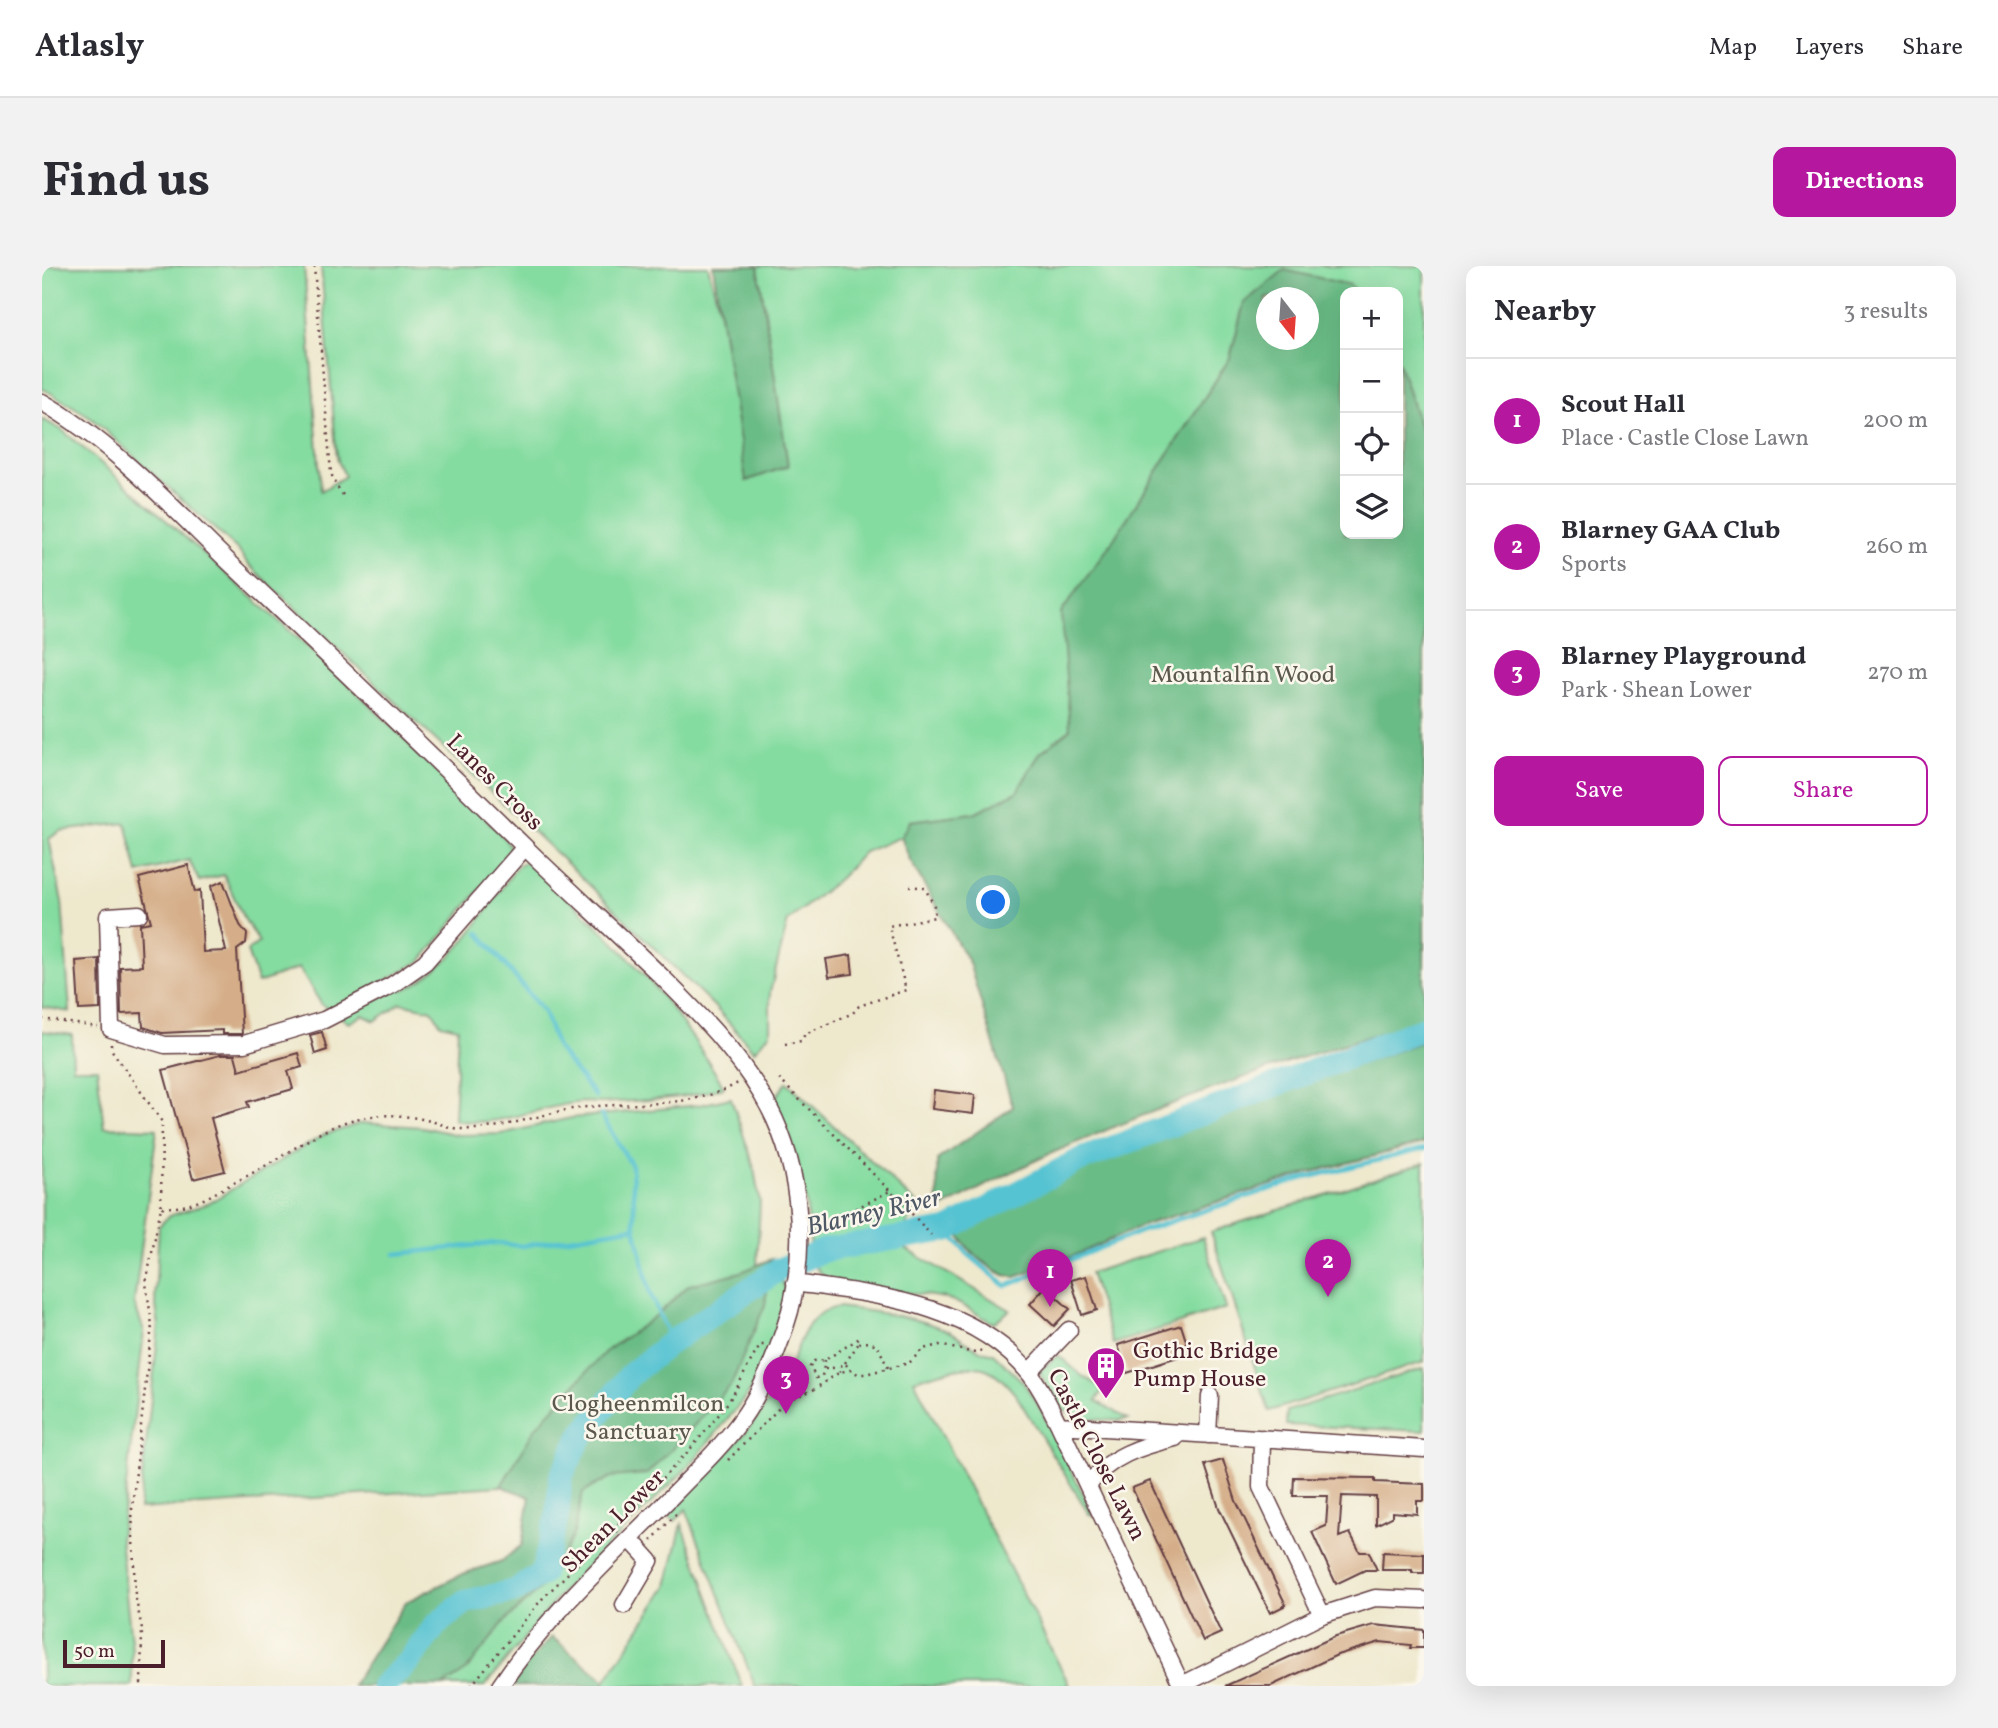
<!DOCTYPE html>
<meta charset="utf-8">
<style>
:root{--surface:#fff;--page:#f2f2f3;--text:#2b2b33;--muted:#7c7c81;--line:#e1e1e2;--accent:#b5179e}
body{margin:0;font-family:Vollkorn,serif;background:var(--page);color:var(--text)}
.controls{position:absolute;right:21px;top:21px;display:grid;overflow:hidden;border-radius:14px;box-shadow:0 7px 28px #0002}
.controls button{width:63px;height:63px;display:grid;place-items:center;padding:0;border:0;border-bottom:2px solid var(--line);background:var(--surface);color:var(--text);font:35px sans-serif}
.compass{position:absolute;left:1214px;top:21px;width:63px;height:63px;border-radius:50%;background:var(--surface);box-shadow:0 7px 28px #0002;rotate:163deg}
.scale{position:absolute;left:21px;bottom:18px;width:102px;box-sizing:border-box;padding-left:7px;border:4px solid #4a1f2b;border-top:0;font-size:19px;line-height:24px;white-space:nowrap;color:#4a1f2b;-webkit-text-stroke:5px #fbf7ec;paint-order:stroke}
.you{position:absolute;left:952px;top:637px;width:24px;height:24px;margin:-18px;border:5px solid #fff;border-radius:50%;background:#1a73e8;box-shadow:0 0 0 10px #1a73e833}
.badge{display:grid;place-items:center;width:46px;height:46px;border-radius:50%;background:var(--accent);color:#fff;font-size:23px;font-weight:700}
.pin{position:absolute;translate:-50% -58px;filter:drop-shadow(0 2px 4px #0008)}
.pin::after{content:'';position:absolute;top:37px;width:24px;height:21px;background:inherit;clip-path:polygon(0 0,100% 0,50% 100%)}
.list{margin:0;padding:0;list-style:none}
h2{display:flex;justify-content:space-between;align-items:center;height:91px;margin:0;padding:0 28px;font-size:30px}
h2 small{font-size:23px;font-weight:400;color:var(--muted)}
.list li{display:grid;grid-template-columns:46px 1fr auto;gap:21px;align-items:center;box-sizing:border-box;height:126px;padding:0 28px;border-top:2px solid var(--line)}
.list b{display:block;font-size:26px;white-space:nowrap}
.list p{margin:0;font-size:23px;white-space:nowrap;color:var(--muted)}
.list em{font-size:23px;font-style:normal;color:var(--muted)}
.actions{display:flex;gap:14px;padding:21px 28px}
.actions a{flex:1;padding:16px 0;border:2px solid var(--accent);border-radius:14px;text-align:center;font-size:24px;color:var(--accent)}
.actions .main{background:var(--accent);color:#fff}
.icon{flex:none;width:38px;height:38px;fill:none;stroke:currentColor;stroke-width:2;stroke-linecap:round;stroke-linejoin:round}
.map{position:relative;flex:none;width:1382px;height:1420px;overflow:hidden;border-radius:14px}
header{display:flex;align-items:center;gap:42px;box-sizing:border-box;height:98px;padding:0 35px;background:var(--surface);border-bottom:2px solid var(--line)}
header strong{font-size:33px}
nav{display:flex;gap:38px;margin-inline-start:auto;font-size:24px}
.intro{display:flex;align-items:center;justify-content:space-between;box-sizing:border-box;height:168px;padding:0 42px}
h1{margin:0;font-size:49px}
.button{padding:18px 32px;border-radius:14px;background:var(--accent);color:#fff;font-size:24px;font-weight:700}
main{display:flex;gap:42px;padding:0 42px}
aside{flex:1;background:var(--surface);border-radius:14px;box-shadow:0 7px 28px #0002}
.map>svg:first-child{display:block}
.green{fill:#84dca0;stroke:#677e66;stroke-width:2}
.forest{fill:#6bbc86;stroke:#5a6e58;stroke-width:2;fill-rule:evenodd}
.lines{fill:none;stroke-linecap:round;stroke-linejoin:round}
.stream{stroke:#57c3d2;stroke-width:4.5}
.river{stroke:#57c3d2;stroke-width:24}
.building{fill:#d5ae89}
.minor-casing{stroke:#633d43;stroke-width:19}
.path{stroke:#633d43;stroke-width:2.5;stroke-dasharray:2 5;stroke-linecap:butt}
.minor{stroke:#fff;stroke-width:16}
.labels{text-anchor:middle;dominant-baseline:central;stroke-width:5;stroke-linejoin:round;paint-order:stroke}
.park-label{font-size:24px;fill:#5b584e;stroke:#fbf7ec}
.street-label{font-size:24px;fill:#4a1f2b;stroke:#fbf7ec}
.poi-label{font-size:24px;fill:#4a1f2b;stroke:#fbf7ec;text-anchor:start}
.water-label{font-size:26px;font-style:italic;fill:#4f5865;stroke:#fbf7ec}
</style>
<header>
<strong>Atlasly</strong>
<nav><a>Map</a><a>Layers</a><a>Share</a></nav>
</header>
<div class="intro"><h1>Find us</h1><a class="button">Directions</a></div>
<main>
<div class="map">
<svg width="1382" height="1420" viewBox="0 0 1382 1420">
<rect width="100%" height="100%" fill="#fbf7ec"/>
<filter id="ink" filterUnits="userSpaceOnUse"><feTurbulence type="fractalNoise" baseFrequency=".0143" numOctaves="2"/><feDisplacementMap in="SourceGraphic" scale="14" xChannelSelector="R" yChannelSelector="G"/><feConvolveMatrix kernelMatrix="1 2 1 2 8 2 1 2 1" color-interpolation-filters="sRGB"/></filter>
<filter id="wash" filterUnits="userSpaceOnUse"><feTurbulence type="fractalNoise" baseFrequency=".00686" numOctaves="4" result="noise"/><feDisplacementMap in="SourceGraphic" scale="28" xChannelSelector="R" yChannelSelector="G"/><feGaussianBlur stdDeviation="1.57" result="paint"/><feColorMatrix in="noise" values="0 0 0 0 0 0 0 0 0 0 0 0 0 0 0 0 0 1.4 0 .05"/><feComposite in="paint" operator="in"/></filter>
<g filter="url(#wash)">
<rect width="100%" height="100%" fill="#eee8cd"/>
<!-- green -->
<path class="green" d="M0,0H262L279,225L303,210L296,195L294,183L279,0H666L677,42L705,215L746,200L716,0H1382V174L1356,94V26H1316L1308,19L1242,5L1202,37L1188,92L1070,276L1019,347L1029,463L998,487L975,526L932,547L868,555L859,571L822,586L799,611L746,655L728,726V767L712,785L672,740L531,603L205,297L196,284L47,150L0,122Z
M0,153L20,164L88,222L295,407L457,566L468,580V586L450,609L380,694L289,745L280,739L257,702L216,717L205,685L217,676L200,649L182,609L157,615L147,594L96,607L84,557L18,565L7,573L20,636L28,746L0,741Z
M483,596H489C521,628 555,658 586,691C623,730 654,774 682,821C642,834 601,834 560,837C551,837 541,835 533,837C492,842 454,862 412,854L416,762L399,758L390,744L359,737L333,755L321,749L307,757L298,751L359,721L361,724C415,700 441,647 475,601Z
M0,765L30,769L31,802H55L62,861L115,863L92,1037L102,1065L78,1273L90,1384V1420H0Z
M745,816L876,939L854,977L968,1044L951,1057C936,1049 919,1036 903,1032C874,1026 799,1024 779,1008C773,1003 771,997 769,989C767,930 755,887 733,832Z
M689,832L711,898L718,936L715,999L730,993L744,1024L730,1079L707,1127L647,1200L527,1318L443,1420H310L364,1336L421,1308L460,1295L480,1279L488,1230L459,1220L97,1243L117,1060L113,1033L117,960L127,950L165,938L282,869L320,857L380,861L416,869L459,868L529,852L657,839Z
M1382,897V1096L1227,1145L1169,966Z
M1161,971L1184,1042L1071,1078L1048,1007Z
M798,1041C835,1047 873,1050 907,1065C920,1071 937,1088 951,1087L981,1116L999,1144L1052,1250L1047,1248L974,1129C965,1119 957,1108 944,1103C926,1096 891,1109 872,1114L1028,1420H713L644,1243L633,1255L627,1250L703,1167L721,1144L742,1105L747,1103C759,1075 764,1045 798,1041Z
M1016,1089L1039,1109L1062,1123L1054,1135L1086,1153C1070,1156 1033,1153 1021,1143C1010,1134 1003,1117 997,1105Z
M1382,1102V1165L1244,1159L1245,1145Z
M640,1258L700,1420H560L625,1320Z"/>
<!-- forest -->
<path class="forest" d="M671,0H716L746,200L704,215Z
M1242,4L1308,19L1316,26H1303V268H1356V94L1382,174V754C1255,790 1132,834 1010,887C971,904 934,925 896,944L895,894L971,841L927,697L868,594L859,571L868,555L932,547L975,526L998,487L1028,463L1019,347L1070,276L1188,92L1202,37ZM1224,32H1266V74H1224Z
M1382,775V877L1266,907L1102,959L1029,991L973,1011C957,1012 919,981 916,965L918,961L1070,887L1118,869L1166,845L1261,819Z
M730,993L723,1039L689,1119L637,1176L605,1208L569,1211L541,1226L532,1267L507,1315L462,1356L424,1405L401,1420H310L364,1336L421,1308L460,1295L480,1279L488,1231L459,1220L494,1161L563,1086L616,1048L647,1019L699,1006Z
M510,1371L563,1415L560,1420H471L482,1401Z"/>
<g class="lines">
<!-- stream -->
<path class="stream" d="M437,667L502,746L515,782L553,830
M559,849L590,900L593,961L608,1027L629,1076
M905,964L926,988L964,1020L1103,964L1259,913L1382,883
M354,988L455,977L480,980L593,961"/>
<!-- river -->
<path class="river" d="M341,1420L368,1394L394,1359L423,1336L473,1325L500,1308L515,1251L519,1211L538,1172L588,1109L629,1076L736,1004L783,984L905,964L1036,895L1382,762"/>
</g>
<g id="blocks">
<!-- building -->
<path class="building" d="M146,599L153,626L158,624L161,686L184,685L169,620L181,615L198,659L205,668L204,677L195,684L200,768H180V764L120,767L101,761L100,747L79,748L78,701L100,700L98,658L109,656L97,612Z
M809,689L811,708L787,711L784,693Z
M57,693L58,743L37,744L34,695Z
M280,766L285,784L273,788L268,769Z
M256,787L260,801L246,805L251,823L205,836L207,841L169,852L183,905L151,913L121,804L178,789H193L197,804Z
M892,824L933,829L931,848L890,843Z
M1044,1010L1055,1044L1040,1049L1029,1014Z
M1003,1021L1028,1043L1012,1060L988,1038Z
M1139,1059L1148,1087L1085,1107L1076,1079Z
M1181,1194L1194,1235L1244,1339L1228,1347L1177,1242L1163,1199Z
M1252,1211L1333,1212V1216L1382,1218V1235H1375V1248L1350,1246V1251L1334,1259V1231L1300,1230L1297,1271L1308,1267L1318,1286H1327L1335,1304H1323L1294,1318L1270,1266L1284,1260L1286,1230H1251Z
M1108,1215L1179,1367L1161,1375L1090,1222Z
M1341,1286L1382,1288V1307H1370V1304H1340Z
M1332,1359L1382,1364V1382H1368L1369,1379L1338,1376L1295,1389L1229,1420H1183L1294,1370Z"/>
</g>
</g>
<g filter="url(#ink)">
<use href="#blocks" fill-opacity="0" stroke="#633d43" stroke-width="2"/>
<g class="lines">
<defs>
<path id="minor" d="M0,136C70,176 130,241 188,297C288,391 386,486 484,582C529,626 576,668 621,712C657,748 694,785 720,829C758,892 766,975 748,1045C737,1083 722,1122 699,1154C680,1181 653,1206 630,1230C570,1291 505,1349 458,1420
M97,648L66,650L69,763L123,779L202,778L282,754L350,719L383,696L483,581
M753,1017C836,1029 932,1038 988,1108C1000,1123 1008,1141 1017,1159L1140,1420
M987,1106L1027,1064
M1017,1159L1382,1183
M1166,1169L1168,1130
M1220,1172L1219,1221L1280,1349
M1046,1220C1066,1190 1100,1180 1133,1172
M582,1339L608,1295L588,1273
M1140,1419L1280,1349L1333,1332L1382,1334"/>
</defs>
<!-- minor casing -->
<use href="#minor" class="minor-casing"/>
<!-- path -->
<path class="path" d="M272,0L289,207L293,218L301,229
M0,753L56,761
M69,778V783L120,856L119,941L104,1017L110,1059L90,1242L93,1329L100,1363L99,1420
M743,778L759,775L763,768L811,747L817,740L864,724L847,660L893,651L892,640L883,622L868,620
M737,813L862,939L889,969
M120,941C147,943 162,933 184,921C203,911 222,901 240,890C269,872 296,853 332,850C348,848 368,850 384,854C396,856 408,863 420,863C457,865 494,849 530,843C585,834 647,845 696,817
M770,965L848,925
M817,1077L828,1076L836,1080L846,1102
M783,1094L780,1110L774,1112L768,1101L772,1095L783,1094L816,1073L817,1077L803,1097
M745,1101L751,1132
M783,1103L797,1101
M798,1106L797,1101L803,1097L808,1104
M686,1194L745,1134L771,1124L798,1106L808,1104L816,1108H823L867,1097L881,1083L897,1079L933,1087L940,1084
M571,1263C610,1223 651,1184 684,1139C698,1120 705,1098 719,1079H723
M609,1275L635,1247
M429,1420L500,1333L571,1263L576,1266"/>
<!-- minor -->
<use href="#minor" class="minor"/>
</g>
</g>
<!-- icons -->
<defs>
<symbol id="building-pin" viewBox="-11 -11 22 30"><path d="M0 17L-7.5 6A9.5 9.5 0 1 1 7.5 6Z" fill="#b5179e" stroke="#fbf7ec"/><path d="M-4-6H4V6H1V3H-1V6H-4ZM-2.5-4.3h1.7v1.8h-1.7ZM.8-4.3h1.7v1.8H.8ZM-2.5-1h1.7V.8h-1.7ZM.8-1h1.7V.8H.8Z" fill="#fff"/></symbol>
</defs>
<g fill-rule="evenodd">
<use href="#building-pin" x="1042" y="1078" width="44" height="60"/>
</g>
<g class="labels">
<!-- park labels -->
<g class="park-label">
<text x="1201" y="410">Mountalfin Wood</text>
<text x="596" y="1139">Clogheenmilcon<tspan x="596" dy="28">Sanctuary</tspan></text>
</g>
<!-- street labels -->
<g class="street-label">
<text transform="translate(452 517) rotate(45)">Lanes Cross</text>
<text transform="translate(1054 1189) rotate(63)">Castle Close Lawn</text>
<text transform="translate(572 1256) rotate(-45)">Shean Lower</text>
</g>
<!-- poi labels -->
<g class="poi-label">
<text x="1091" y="1086">Gothic Bridge<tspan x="1091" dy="28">Pump House</tspan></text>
</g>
<!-- water labels -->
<g class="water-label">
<text transform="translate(832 947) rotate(-13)">Blarney River</text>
</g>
</g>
</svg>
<div class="controls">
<button>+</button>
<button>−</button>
<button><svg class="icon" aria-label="locate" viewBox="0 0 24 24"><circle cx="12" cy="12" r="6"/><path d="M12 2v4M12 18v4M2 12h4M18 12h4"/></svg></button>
<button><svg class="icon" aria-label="layers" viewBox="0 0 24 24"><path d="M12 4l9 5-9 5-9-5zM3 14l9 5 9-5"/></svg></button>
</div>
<svg class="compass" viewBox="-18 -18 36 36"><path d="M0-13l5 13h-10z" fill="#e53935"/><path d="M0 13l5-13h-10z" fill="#7c7c81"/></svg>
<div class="scale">50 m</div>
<div class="you"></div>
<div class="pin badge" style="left:1008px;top:1041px">1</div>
<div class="pin badge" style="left:1286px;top:1031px">2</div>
<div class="pin badge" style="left:744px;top:1148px">3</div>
</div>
<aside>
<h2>Nearby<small>3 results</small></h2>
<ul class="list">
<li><span class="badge">1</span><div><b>Scout Hall</b><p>Place · Castle Close Lawn</p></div><em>200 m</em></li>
<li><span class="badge">2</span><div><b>Blarney GAA Club</b><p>Sports</p></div><em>260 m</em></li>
<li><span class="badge">3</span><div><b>Blarney Playground</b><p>Park · Shean Lower</p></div><em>270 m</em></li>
</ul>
<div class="actions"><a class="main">Save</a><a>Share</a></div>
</aside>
</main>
